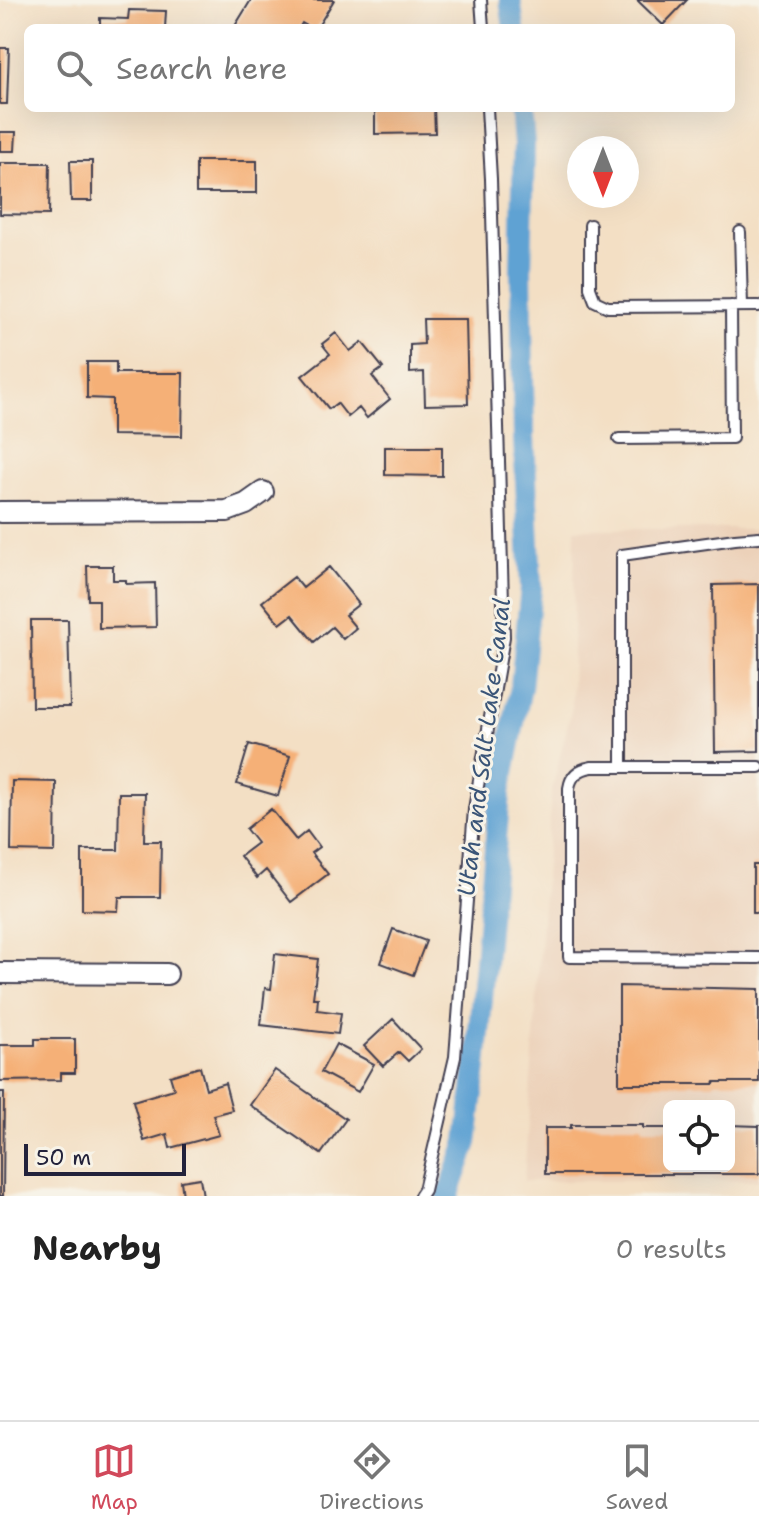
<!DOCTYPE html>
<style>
:root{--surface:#fff;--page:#f6f6f6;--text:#222;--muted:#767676;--line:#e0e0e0;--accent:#d1495b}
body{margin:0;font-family:"Shantell Sans",sans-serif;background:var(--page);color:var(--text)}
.controls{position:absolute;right:24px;bottom:24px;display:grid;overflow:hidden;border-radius:12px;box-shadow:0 8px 32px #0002}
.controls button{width:72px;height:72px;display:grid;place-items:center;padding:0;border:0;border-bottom:2px solid var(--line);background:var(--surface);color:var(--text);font:40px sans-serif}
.compass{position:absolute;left:567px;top:136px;width:72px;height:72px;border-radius:50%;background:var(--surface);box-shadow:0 8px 32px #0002;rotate:180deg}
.scale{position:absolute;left:24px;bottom:20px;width:162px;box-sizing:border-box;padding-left:8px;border:4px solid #22223b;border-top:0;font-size:22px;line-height:28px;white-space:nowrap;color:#22223b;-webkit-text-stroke:6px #f7f3e8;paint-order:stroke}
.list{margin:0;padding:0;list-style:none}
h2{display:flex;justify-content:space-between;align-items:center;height:104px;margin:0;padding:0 32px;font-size:34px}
h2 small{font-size:26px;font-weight:400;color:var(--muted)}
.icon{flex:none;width:44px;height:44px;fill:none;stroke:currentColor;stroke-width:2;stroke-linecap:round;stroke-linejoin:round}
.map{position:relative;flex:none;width:759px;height:1196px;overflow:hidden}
.search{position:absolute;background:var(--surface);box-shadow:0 8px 32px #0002;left:24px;right:24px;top:24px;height:88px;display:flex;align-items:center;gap:20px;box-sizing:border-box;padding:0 28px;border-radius:12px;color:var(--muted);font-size:30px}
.sheet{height:224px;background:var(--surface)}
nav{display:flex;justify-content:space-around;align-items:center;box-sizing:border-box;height:112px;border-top:2px solid var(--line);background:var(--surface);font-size:22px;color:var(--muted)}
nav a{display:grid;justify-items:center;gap:4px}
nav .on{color:var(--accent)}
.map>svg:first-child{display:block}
.built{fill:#ecd1b9;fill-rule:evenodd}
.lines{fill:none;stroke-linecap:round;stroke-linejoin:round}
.canal{stroke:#5ea2d3;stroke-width:22}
.building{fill:#f5b077}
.lane-casing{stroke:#413e50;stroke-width:14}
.street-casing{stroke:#413e50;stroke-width:24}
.lane{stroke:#fff;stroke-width:10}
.street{stroke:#fff;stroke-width:20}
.labels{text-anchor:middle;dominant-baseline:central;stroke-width:6;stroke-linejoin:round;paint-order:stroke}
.water-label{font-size:24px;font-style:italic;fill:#3a5578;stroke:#f7f3e8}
</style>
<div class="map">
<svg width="759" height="1196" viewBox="0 0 759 1196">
<rect width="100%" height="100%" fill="#f7f3e8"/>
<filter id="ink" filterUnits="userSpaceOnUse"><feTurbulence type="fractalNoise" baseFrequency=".0125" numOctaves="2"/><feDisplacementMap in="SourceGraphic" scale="16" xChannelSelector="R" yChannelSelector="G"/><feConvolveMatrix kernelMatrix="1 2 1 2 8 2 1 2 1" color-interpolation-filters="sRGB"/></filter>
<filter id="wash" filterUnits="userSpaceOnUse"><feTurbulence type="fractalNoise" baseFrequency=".006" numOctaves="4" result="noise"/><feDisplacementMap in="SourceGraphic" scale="32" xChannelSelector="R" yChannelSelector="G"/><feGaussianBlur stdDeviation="1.8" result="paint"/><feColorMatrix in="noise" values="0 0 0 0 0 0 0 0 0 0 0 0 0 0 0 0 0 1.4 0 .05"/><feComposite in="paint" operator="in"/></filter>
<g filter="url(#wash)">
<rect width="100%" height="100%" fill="#f3dfc4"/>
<!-- built -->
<path class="built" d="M575,529H759V1180L524,1181L551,794L572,707ZM669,1106H729V1166H669Z"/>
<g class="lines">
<!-- canal -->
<path class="canal" d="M510,0L514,28
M448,1196L467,1142L476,1066L500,792L521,687L531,588L524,438L521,271L524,144L521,108"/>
</g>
<g id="blocks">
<!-- building -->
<path class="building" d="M251,0H334L317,28H311L302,23L299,28H238L235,26Z
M637,0H687L663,25Z
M129,10L166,11L165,28H100V18L128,19Z
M0,48H9L7,104H0Z
M375,108H434L435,133L375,134Z
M0,132H16L15,151H0Z
M70,161H92V201H71Z
M196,161H257V193H196Z
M0,163H50L49,215L0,214Z
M423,319H466L468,404L425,405L424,372L410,373V345L424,344Z
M336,333L350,351L362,342L383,368L372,376L390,399L367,418L359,408L348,417L337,403L329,409L302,376L330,354L322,344Z
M87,362H116V373H183L182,436L112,435V399L87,398Z
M385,447H442V476L385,475Z
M87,566H113V580H126V584L155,583L156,627L99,628V600H88Z
M329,567L359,604L345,615L356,628L343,639L332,627L314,642L292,615L280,624L262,602L294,577L303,588Z
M759,584V751L715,752L713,585Z
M31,620H68L70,707H32Z
M249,744L290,756L278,796L237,784Z
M12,781L56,782L55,852L11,851Z
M119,793H145L144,841H161L160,897H119L118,911L82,910V850H118Z
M271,809L296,840L307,831L319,847L311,853L328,874L291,902L266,870L257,878L240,856L257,843L246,829Z
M753,865H759V913H753Z
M393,929L426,941L413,975L381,963Z
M275,954L318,959L313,998H318L317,1010L341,1013L338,1034L261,1025L265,988L271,989Z
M619,986L759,989V1082H715L714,1084H619Z
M393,1019L421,1049L408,1061L399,1052L383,1066L364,1046Z
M35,1039H75V1073H61V1080L0,1081V1045H35Z
M336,1044L374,1064L358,1092L321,1072Z
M200,1067L206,1089L225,1083L232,1110L213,1115L219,1135L170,1148L167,1134L144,1141L133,1101L174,1089L170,1076Z
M275,1070L346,1119L321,1154L250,1105Z
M0,1092H4L3,1196H0Z
M571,1125H643V1128H669V1166H729V1125L759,1126V1174H545V1128H571Z
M200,1178L203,1196H183L181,1181Z"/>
</g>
</g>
<g filter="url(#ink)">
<use href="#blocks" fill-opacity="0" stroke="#413e50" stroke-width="2"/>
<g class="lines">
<defs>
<path id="lane" d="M481,0L483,28
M590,225V288L595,301L608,307L759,306
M740,232L742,306
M619,439L732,438L731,306
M622,767V555L735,539L759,537
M759,767H592C579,769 571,775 569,788V957L759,958
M420,1196L424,1190L455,1057L474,809L504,637L491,179L487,108"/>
<path id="street" d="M0,512L227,511L246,504L263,492
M0,973L167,974"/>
</defs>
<!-- lane casing -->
<use href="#lane" class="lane-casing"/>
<!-- street casing -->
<use href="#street" class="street-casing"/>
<!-- lane -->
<use href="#lane" class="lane"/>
<!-- street -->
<use href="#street" class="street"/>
</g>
</g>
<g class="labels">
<!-- water labels -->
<g class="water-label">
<text transform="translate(484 747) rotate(-83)">Utah and Salt Lake Canal</text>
</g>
</g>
</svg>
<div class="controls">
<button><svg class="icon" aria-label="locate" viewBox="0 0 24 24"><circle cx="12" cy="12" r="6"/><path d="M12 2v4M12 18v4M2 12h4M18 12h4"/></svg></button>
</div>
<svg class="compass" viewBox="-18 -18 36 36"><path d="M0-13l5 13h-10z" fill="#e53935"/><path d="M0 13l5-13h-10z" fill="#767676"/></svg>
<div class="scale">50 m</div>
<div class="search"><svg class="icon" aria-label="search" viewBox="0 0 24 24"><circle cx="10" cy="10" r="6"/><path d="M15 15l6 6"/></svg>Search here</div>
</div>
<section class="sheet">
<h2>Nearby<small>0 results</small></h2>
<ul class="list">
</ul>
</section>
<nav>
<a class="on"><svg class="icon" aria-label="map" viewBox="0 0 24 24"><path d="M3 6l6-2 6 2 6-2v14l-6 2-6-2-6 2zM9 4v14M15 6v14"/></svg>Map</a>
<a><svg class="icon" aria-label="directions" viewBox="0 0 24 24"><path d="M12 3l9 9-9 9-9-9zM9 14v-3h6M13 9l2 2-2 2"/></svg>Directions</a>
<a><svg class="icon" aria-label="saved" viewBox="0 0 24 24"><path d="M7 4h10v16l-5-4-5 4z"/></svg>Saved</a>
</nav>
